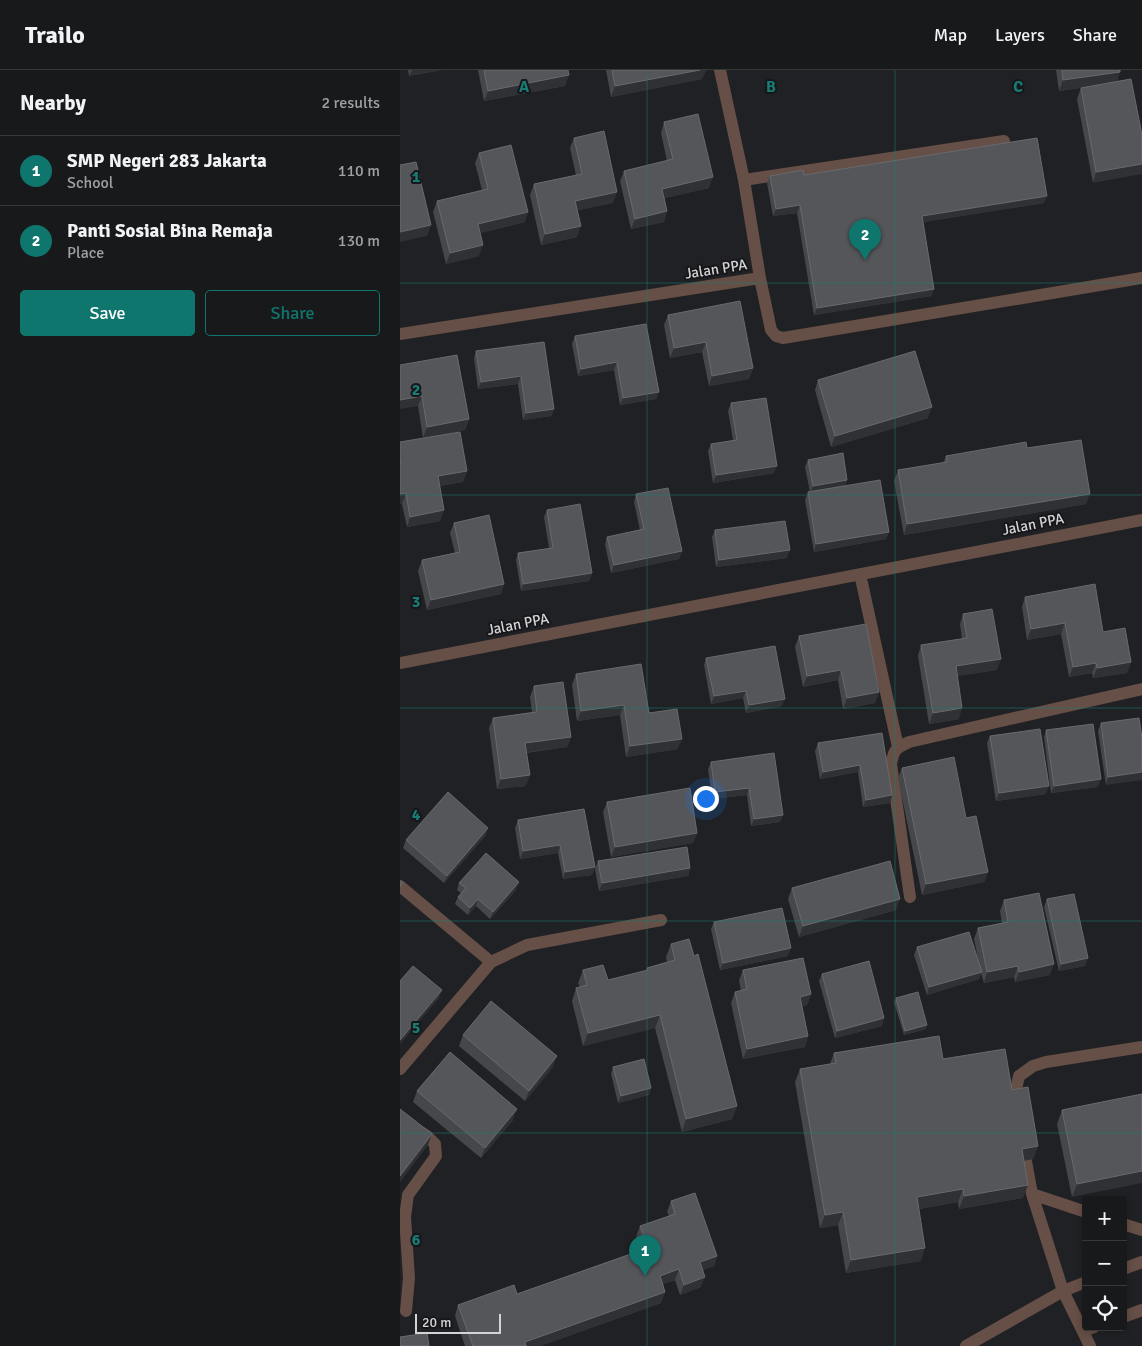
<!DOCTYPE html>
<meta charset="utf-8">
<style>
:root{--surface:#18191b;--page:#252628;--text:#f1f3f6;--muted:#9fa0a3;--line:#36383a;--accent:#0f766e}
body{margin:0;font-family:Signika,sans-serif;background:var(--page);color:var(--text)}
.controls{position:absolute;right:15px;bottom:15px;display:grid;overflow:hidden;border-radius:5px;box-shadow:0 2px 8px #0003}
.controls button{width:45px;height:45px;display:grid;place-items:center;padding:0;border:0;border-bottom:1px solid var(--line);background:var(--surface);color:var(--text);font:25px sans-serif}
.scale{position:absolute;left:15px;bottom:12px;width:86px;box-sizing:border-box;padding-left:5px;border:2px solid #d4d4d6;border-top:0;font-size:14px;line-height:18px;white-space:nowrap;color:#d4d4d6;-webkit-text-stroke:4px #17171b;paint-order:stroke}
.you{position:absolute;left:305px;top:728px;width:18px;height:18px;margin:-12px;border:4px solid #fff;border-radius:50%;background:#1a73e8;box-shadow:0 0 0 8px #1a73e833}
.badge{display:grid;place-items:center;width:32px;height:32px;border-radius:50%;background:var(--accent);color:#fff;font-size:16px;font-weight:700}
.pin{position:absolute;translate:-50% -41px;filter:drop-shadow(0 1px 2px #0008)}
.pin::after{content:'';position:absolute;top:26px;width:18px;height:15px;background:inherit;clip-path:polygon(0 0,100% 0,50% 100%)}
.list{margin:0;padding:0;list-style:none}
h2{display:flex;justify-content:space-between;align-items:center;height:65px;margin:0;padding:0 20px;font-size:21px}
h2 small{font-size:16px;font-weight:400;color:var(--muted)}
.list li{display:grid;grid-template-columns:32px 1fr auto;gap:15px;align-items:center;box-sizing:border-box;height:70px;padding:0 20px;border-top:1px solid var(--line)}
.list b{display:block;font-size:19px;white-space:nowrap}
.list p{margin:0;font-size:16px;white-space:nowrap;color:var(--muted)}
.list em{font-size:16px;font-style:normal;color:var(--muted)}
.actions{display:flex;gap:10px;padding:15px 20px}
.actions a{flex:1;padding:11px 0;border:1px solid var(--accent);border-radius:5px;text-align:center;font-size:18px;color:var(--accent)}
.actions .main{background:var(--accent);color:#fff}
.icon{flex:none;width:28px;height:28px;fill:none;stroke:currentColor;stroke-width:2;stroke-linecap:round;stroke-linejoin:round}
.map{position:relative;flex:none;width:742px;height:1276px;overflow:hidden}
header{display:flex;align-items:center;gap:30px;box-sizing:border-box;height:70px;padding:0 25px;background:var(--surface);border-bottom:1px solid var(--line)}
header strong{font-size:24px}
nav{display:flex;gap:28px;margin-inline-start:auto;font-size:18px}
main{display:flex}
aside{flex:1;background:var(--surface)}
.map>svg:first-child{display:block}
.lines{fill:none;stroke-linecap:round;stroke-linejoin:round}
.service{stroke:#654f46;stroke-width:12}
.minor{stroke:#654f46;stroke-width:12}
.wall{fill:#46474a}
.shaded-wall{fill:#303135}
.building{fill:#55565a;stroke:#696a6d}
.grid{fill:none;stroke:#197b73;stroke-width:1;stroke-opacity:0.55}
.labels{text-anchor:middle;dominant-baseline:central;stroke-width:4;stroke-linejoin:round;paint-order:stroke}
.street-label{font-size:15px;fill:#d4d4d6;stroke:#17171b}
.grid-label{font-size:16px;text-anchor:middle;font-weight:bold;fill:#197b73;stroke:#17171b;stroke-width:4;stroke-linejoin:round;paint-order:stroke}
</style>
<header>
<strong>Trailo</strong>
<nav><a>Map</a><a>Layers</a><a>Share</a></nav>
</header>
<main>
<aside>
<h2>Nearby<small>2 results</small></h2>
<ul class="list">
<li><span class="badge">1</span><div><b>SMP Negeri 283 Jakarta</b><p>School</p></div><em>110 m</em></li>
<li><span class="badge">2</span><div><b>Panti Sosial Bina Remaja</b><p>Place</p></div><em>130 m</em></li>
</ul>
<div class="actions"><a class="main">Save</a><a>Share</a></div>
</aside>
<div class="map">
<svg width="742" height="1276" viewBox="0 0 742 1276">
<rect width="100%" height="100%" fill="#202124"/>
<g class="lines">
<!-- service -->
<path class="service" d="M320,0L344,110L360,208
M344,110L604,71
M0,264L360,208L371,260L376,266L383,268L742,208
M460,504L498,677
M0,593L742,450
M0,816L91,892
M510,827L491,694C494,679 496,678 509,672L742,619
M0,999L91,892L127,875L261,850
M616,1032L615,1024L619,1006L633,996L646,992L742,977
M0,1049L27,1066L35,1074L36,1086L8,1125L5,1147L9,1208L6,1241
M626,1091L632,1124L663,1221L686,1212
M632,1124L686,1142
M723,1154L742,1160
M723,1199L742,1192
M723,1247L742,1240
M683,1261L694,1257"/>
<!-- minor -->
<path class="minor" d="M566,1276L663,1221L690,1276"/>
</g>
<!-- wall -->
<path class="wall" d="M8,0H41L9,6Z
M78,0H168L165,16L84,31Z
M206,0H306L302,9L211,27Z
M656,0H720L717,11L731,9L693,113L677,29L681,18L686,17L659,21Z
M264,52L309,118L264,128L267,141L264,152L231,159L220,111L224,101L267,91L261,63Z
M174,68L213,133L177,140V167L141,175L130,125L134,114L176,105L170,78Z
M79,83L125,152L80,163L79,186L46,194L33,142L37,131L82,120L75,93Z
M404,105L644,133L523,152L534,219L531,226L414,245L397,143L373,146L367,113L370,106Z
M268,245L353,298L349,309L309,316L302,282L270,288L264,255Z
M246,254L259,322L256,329L220,335L214,300L178,306L172,274L175,266Z
M144,272L154,339L151,346L123,350L118,314L78,319L74,288L76,281Z
M0,295L69,349L65,360L23,368L18,336Z
M418,310L528,348L431,377L415,320Z
M331,333L374,403L313,413L308,381L311,374L333,370L328,341Z
M0,372L67,401L63,412L40,416V451L7,457L2,434H0Z
M627,378L686,434L504,465L494,411L498,400L543,393L546,386Z
M408,390L447,410L445,416L489,462L486,469L414,482L405,430L408,422H410L405,397Z
M236,424L282,481L279,489L211,503L205,474L207,467L240,460L234,432Z
M147,440L192,503L189,511L121,521L116,490L118,483L149,478L144,447Z
M54,453L104,514L101,524L27,540L18,501L22,490L55,483L50,463Z
M315,460L387,488L316,497L312,467Z
M625,527L731,592L727,603L693,608L692,603L669,607L661,564L627,570L622,537Z
M563,544L597,600L557,606L559,649L529,654L518,586L521,575L562,569L560,554Z
M399,566L479,622L475,633L443,639L438,610L403,617L395,577Z
M306,588L382,636L346,643L343,628L311,634L304,595Z
M176,604L249,643L278,679L226,687L220,645L177,651L172,615Z
M134,616L171,667L167,677L126,683V716L97,719L89,658L93,648L132,642L130,627Z
M739,648L706,715L698,661L701,653Z
M646,660L698,717L651,723L644,667Z
M482,663L492,725L490,733L463,737L458,702L420,709L415,681L418,673Z
M590,666L646,724L596,731L587,673Z
M374,683L383,745L380,752L351,756L347,725L312,729L308,699L311,692Z
M502,698L566,748L588,802L584,812L522,825L498,708Z
M207,732L297,763L293,773L211,787L203,742Z
M184,739L195,797L192,805L163,809L158,783L120,789L115,758L118,750Z
M86,765L44,813L3,778L6,770Z
M198,791L290,798L288,806L199,821L195,799Z
M59,813L116,820L90,849L76,836L68,845L55,834L58,827L61,823L57,820Z
M392,818L496,840L399,867L388,829Z
M647,829L688,888L685,896L659,901L644,837Z
M604,830L650,905L615,912L614,907L584,913L581,903L579,909L527,925L514,885L517,877L579,893L574,869L578,858L602,853L600,841Z
M314,852L388,886L320,900L311,859Z
M271,874L294,886L337,1036L332,1049L282,1062L255,958L183,976L172,931L176,918L180,917L178,913L183,900L208,910L246,901L247,898L267,892L266,887Z
M343,900L411,924L407,935L402,936L408,966L405,977L343,989L331,933L335,922L341,921L339,910Z
M422,904L482,956L435,968L419,911Z
M496,928L526,959L504,965L494,932Z
M63,965L153,997L125,1031L59,976Z
M434,983L543,989L612,1020L638,1076L633,1089L624,1091L623,1128L559,1139L558,1132L519,1139L521,1191L446,1203L438,1155L420,1158L395,1012L400,999L430,994Z
M213,997L251,1018L249,1025L218,1033L211,1004Z
M17,1021L113,1050L81,1088L13,1032Z
M742,1024L672,1127L657,1054L662,1040Z
M271,1131L317,1186L314,1196L302,1200L301,1217L280,1225L275,1210L263,1214L265,1222L261,1233L140,1276H65L55,1246L58,1235L117,1224L241,1180L236,1167L240,1156L269,1146L267,1142Z"/>
<!-- shaded-wall -->
<path class="shaded-wall" d="M12,0H41L9,6Z
M300,0H306L302,9L211,27L215,16Z
M720,2L716,13L659,21L663,10Z
M169,5L165,16L84,31L88,21Z
M742,94V104L693,113L696,102Z
M313,107L309,118L258,130L262,119Z
M217,122L213,133L171,142L175,131Z
M647,126L644,133L519,153L522,146Z
M400,135L397,143L373,146L376,139Z
M267,141L264,152L231,159L235,149Z
M128,142L125,152L74,165L78,154Z
M31,155L27,166L0,172V162Z
M181,156L177,167L141,175L145,164Z
M83,175L79,186L46,194L50,183Z
M534,219L531,226L414,245L417,238Z
M306,272L302,282L270,288L274,278Z
M217,292L214,300L178,306L181,299Z
M353,298L349,309L309,316L312,306Z
M121,306L118,314L78,319L81,312Z
M259,322L256,329L220,335L223,328Z
M22,326L18,336L0,339V330Z
M532,337L528,348L431,377L435,366Z
M154,339L151,346L123,350L126,343Z
M69,349L65,360L23,368L27,357Z
M377,396L374,403L313,413L316,405Z
M67,401L63,412L34,417L38,406Z
M447,410L445,418L410,424L413,416Z
M6,423L2,434H0V424Z
M690,424L686,434L504,465L507,454Z
M44,440L40,451L7,457L10,447Z
M489,462L486,469L414,482L416,474Z
M390,480L387,488L316,497L319,490Z
M282,481L279,489L211,503L214,495Z
M192,503L189,511L121,521L123,514Z
M104,514L101,524L27,540L31,530Z
M665,553L661,564L627,570L631,559Z
M601,589L597,600L552,607L556,596Z
M731,592L727,603L693,608L697,598Z
M696,593L692,603L669,607L673,597Z
M441,600L438,610L403,617L407,606Z
M346,621L343,628L311,634L314,626Z
M479,622L475,633L443,639L447,628Z
M385,629L382,636L346,643L349,635Z
M224,635L220,645L177,651L181,641Z
M562,638L559,649L529,654L533,643Z
M171,667L167,677L121,683L125,673Z
M282,669L278,679L226,687L230,676Z
M460,695L458,702L420,709L423,702Z
M742,702V710L706,715L708,707Z
M130,705L126,716L97,719L101,709Z
M701,709L698,717L651,723L654,716Z
M649,716L646,724L596,731L599,723Z
M349,718L347,725L312,729L315,722Z
M492,725L490,733L463,737L466,730Z
M383,745L380,752L351,756L354,749Z
M88,758L86,765L44,813L47,806Z
M297,763L293,773L211,787L215,777Z
M160,775L158,783L120,789L123,781Z
M195,797L192,805L163,809L165,802Z
M290,798L288,806L199,821L202,813Z
M588,802L584,812L522,825L526,814Z
M119,812L116,820L90,849L93,842Z
M78,829L76,836L68,845L70,838Z
M500,829L496,840L399,867L403,856Z
M391,878L388,886L320,900L323,893Z
M688,888L685,896L659,901L661,894Z
M654,894L650,905L615,912L619,902Z
M618,896L614,907L584,913L587,902Z
M582,902L579,909L527,925L529,917Z
M42,920L39,928L0,974V970Z
M411,924L407,935L396,937L400,927Z
M260,945L255,958L183,976L188,963Z
M484,948L482,956L435,968L437,961Z
M527,955L526,959L504,965L505,961Z
M408,966L405,977L343,989L347,979Z
M157,986L153,997L125,1031L129,1021Z
M251,1018L249,1025L218,1033L221,1026Z
M337,1036L332,1049L282,1062L286,1049Z
M117,1039L113,1050L81,1088L85,1078Z
M32,1064L28,1075L0,1112V1106Z
M638,1076L633,1089L617,1092L622,1079Z
M742,1101V1113L672,1127L677,1114Z
M628,1115L623,1128L559,1139L564,1126Z
M563,1119L558,1132L512,1140L517,1127Z
M443,1142L438,1155L420,1158L425,1145Z
M525,1178L521,1191L446,1203L451,1190Z
M317,1186L314,1196L296,1203L300,1192Z
M279,1199L275,1210L256,1216L260,1206Z
M305,1207L301,1217L280,1225L284,1215Z
M265,1222L261,1233L140,1276H123L125,1272Z"/>
<!-- building -->
<path class="building" d="M84,0H168L169,5L88,21Z
M212,0H300L215,16Z
M662,0H720V2L663,10Z
M731,9L742,65V94L696,102L681,18Z
M298,44L313,107L262,119L267,141L235,149L224,101L273,89L264,52Z
M204,61L217,122L175,131L181,156L145,164L134,114L182,104L174,68Z
M637,68L647,126L522,146L534,219L417,238L400,135L376,139L370,106L403,100L404,105Z
M111,75L128,142L78,154L83,175L50,183L37,131L88,119L79,83Z
M16,92L31,155L0,162V95Z
M340,231L353,298L312,306L306,272L274,278L268,245Z
M246,254L259,322L223,328L217,292L181,299L175,266Z
M144,272L154,339L126,343L121,306L81,312L76,281Z
M515,281L532,337L435,366L418,310Z
M57,285L69,349L27,357L22,326L0,330V295Z
M366,328L377,396L316,405L311,374L337,370L331,333Z
M60,362L67,401L38,406L44,440L10,447L6,423L0,424V393H1L0,388V372Z
M681,370L690,424L507,454L498,400L547,392L546,386L626,372L627,378Z
M443,383L447,410L413,416L408,390Z
M480,410L489,462L416,474L408,422Z
M268,418L282,481L214,495L207,467L244,459L236,424Z
M180,434L192,503L123,514L118,483L153,478L147,440Z
M89,445L104,514L31,530L22,490L60,482L54,453Z
M385,451L390,480L319,490L315,460Z
M695,514L703,562L725,558L731,592L697,598L696,593L673,597L665,553L631,559L625,527Z
M592,539L601,589L556,596L562,638L533,643L521,575L567,568L563,544Z
M466,554L479,622L447,628L441,600L407,606L399,566Z
M375,576L385,629L349,635L346,621L314,626L306,588Z
M241,594L249,643L277,639L282,669L230,676L224,635L181,641L176,604Z
M163,612L171,667L125,673L130,705L101,709L93,648L137,642L134,616Z
M739,648L742,668V702L708,707L701,653Z
M693,654L701,709L654,716L646,660Z
M640,659L649,716L599,723L590,666Z
M482,663L492,725L466,730L460,695L423,702L418,673Z
M374,683L383,745L354,749L349,718L315,722L311,692Z
M554,687L566,748L576,746L588,802L526,814L502,698Z
M290,718L297,763L215,777L207,732Z
M48,722L88,758L47,806L6,770Z
M184,739L195,797L165,802L160,775L123,781L118,750Z
M287,777L290,798L202,813L198,791Z
M86,783L119,812L93,842L78,829L70,838L58,827L66,818L59,813Z
M490,791L500,829L403,856L392,818Z
M0,811L3,813L0,817Z
M639,823L654,894L619,902L618,896L587,902L578,858L608,852L604,830Z
M674,824L688,888L661,894L647,829Z
M382,838L391,878L323,893L314,852Z
M569,862L582,902L529,917L517,877Z
M289,869L294,886L298,884L337,1036L286,1049L260,945L188,963L176,918L187,915L183,900L203,895L208,910L248,900L247,898L275,890L271,874Z
M403,888L411,924L400,927L408,966L347,979L335,922L347,919L343,900Z
M469,891L484,948L437,961L422,904Z
M13,896L42,920L0,970V911Z
M518,922L527,955L505,961L496,928Z
M91,931L157,986L129,1021L63,965Z
M539,966L543,989L605,979L612,1020L628,1017L638,1076L622,1079L628,1115L564,1126L563,1119L517,1127L525,1178L451,1190L443,1142L425,1145L400,999L436,993L434,983Z
M50,982L117,1039L85,1078L17,1021Z
M244,989L251,1018L221,1026L213,997Z
M742,1024V1101L677,1114L662,1040Z
M0,1039L32,1064L0,1106Z
M295,1123L317,1186L300,1192L305,1207L284,1215L279,1199L260,1206L265,1222L125,1272L126,1276H73L58,1235L114,1215L117,1224L248,1178L240,1156L275,1144L271,1131Z
M27,1263L29,1276H0V1267Z"/>
<!-- grid -->
<path class="grid" d="M247,0V1276M495,0V1276M0,213H742M0,425H742M0,638H742M0,851H742M0,1063H742"/>
<g class="labels">
<!-- street labels -->
<g class="street-label">
<text transform="translate(316 199) rotate(-9)">Jalan PPA</text>
<text transform="translate(633 454) rotate(-11)">Jalan PPA</text>
<text transform="translate(118 554) rotate(-11)">Jalan PPA</text>
</g>
</g>
<g class="grid-label">
<text x="124" y="22">A</text>
<text x="371" y="22">B</text>
<text x="618" y="22">C</text>
<text x="16" y="112">1</text>
<text x="16" y="325">2</text>
<text x="16" y="537">3</text>
<text x="16" y="750">4</text>
<text x="16" y="963">5</text>
<text x="16" y="1175">6</text>
</g>
</svg>
<div class="controls">
<button>+</button>
<button>−</button>
<button><svg class="icon" aria-label="locate" viewBox="0 0 24 24"><circle cx="12" cy="12" r="6"/><path d="M12 2v4M12 18v4M2 12h4M18 12h4"/></svg></button>
</div>
<div class="scale">20 m</div>
<div class="you"></div>
<div class="pin badge" style="left:245px;top:1206px">1</div>
<div class="pin badge" style="left:465px;top:190px">2</div>
</div>
</main>
